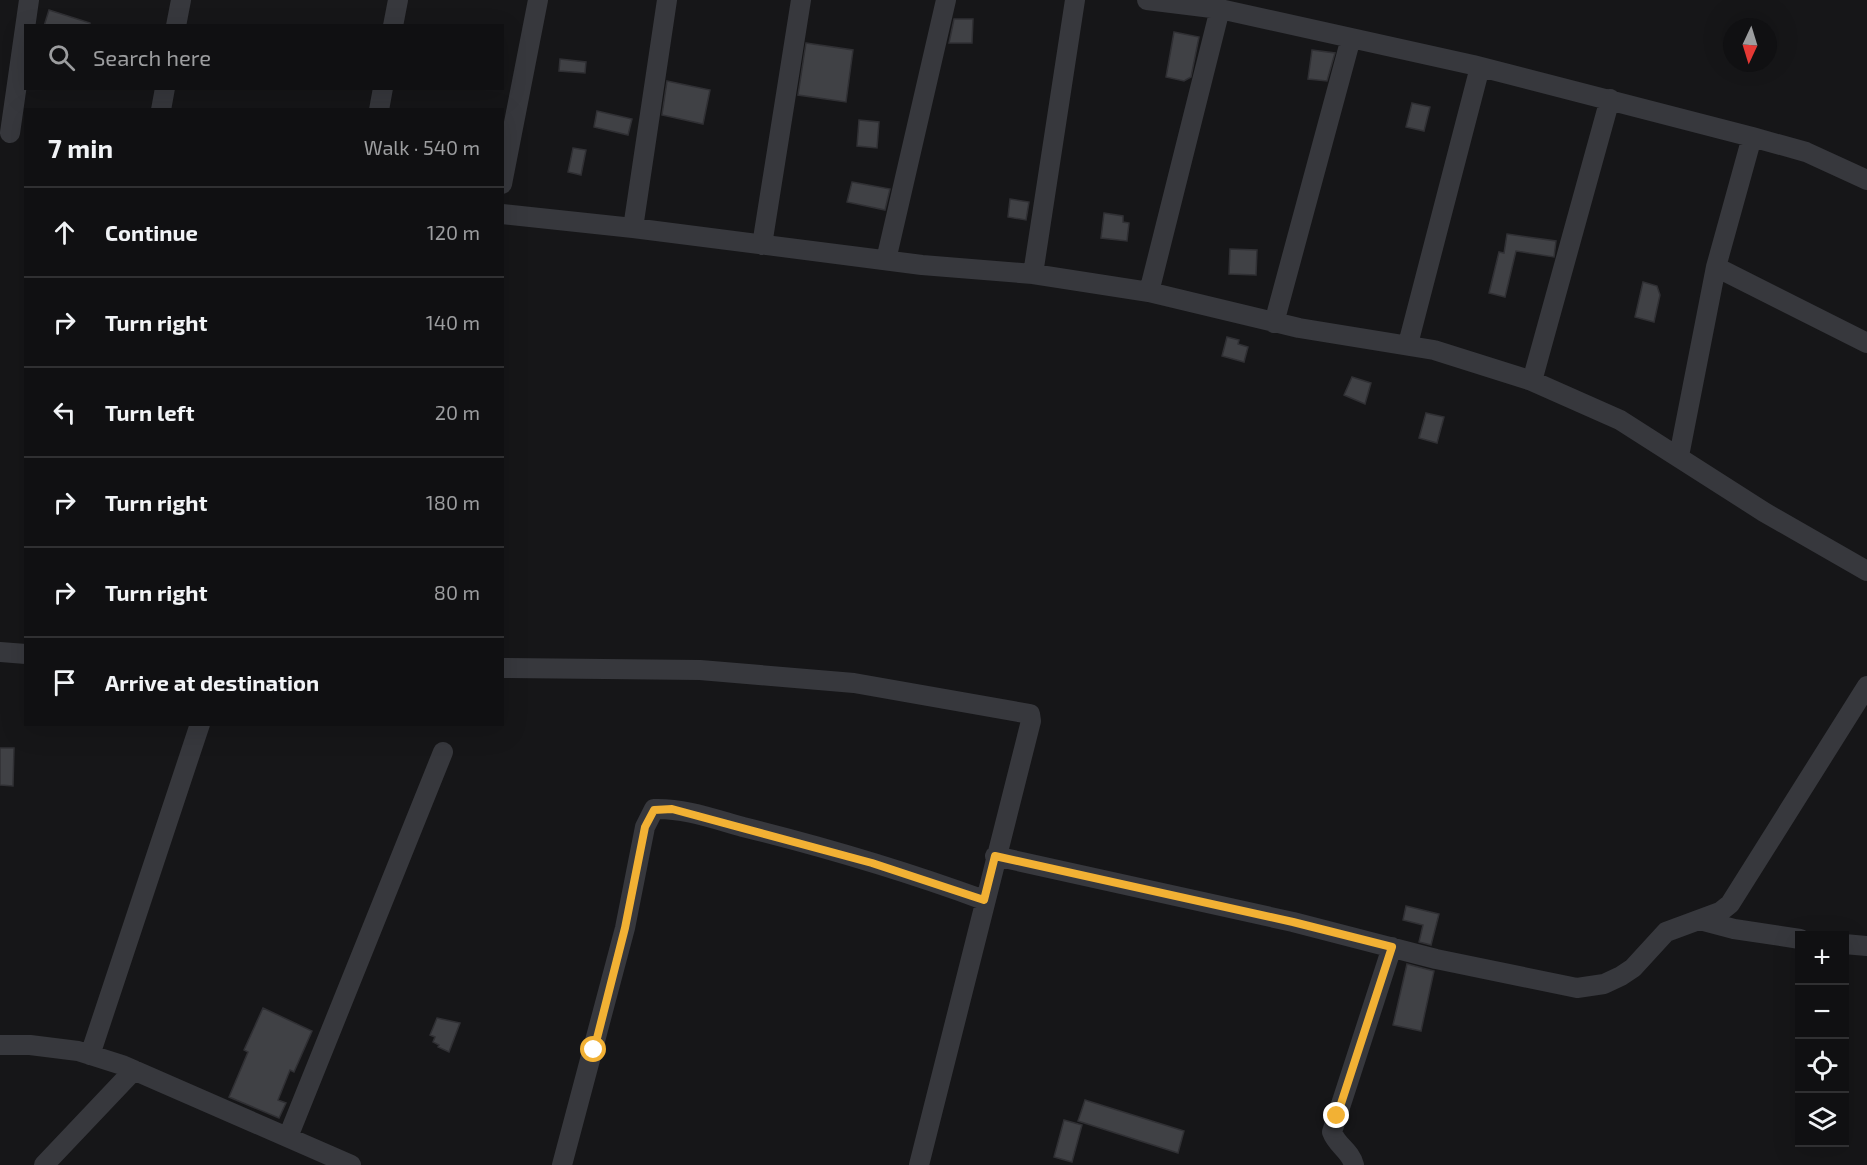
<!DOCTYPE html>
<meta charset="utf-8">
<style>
:root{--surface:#101012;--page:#1e1e20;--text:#f1f3f6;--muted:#9c9d9f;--line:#303032}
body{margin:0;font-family:"Exo 2",sans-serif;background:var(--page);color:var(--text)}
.controls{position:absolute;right:18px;bottom:18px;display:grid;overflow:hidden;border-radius:0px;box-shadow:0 6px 24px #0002}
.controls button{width:54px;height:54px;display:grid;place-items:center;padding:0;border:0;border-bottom:2px solid var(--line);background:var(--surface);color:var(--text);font:30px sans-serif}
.compass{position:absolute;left:1723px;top:18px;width:54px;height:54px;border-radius:50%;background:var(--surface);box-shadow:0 6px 24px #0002;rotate:184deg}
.stop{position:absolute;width:18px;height:18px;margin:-14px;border:4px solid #f2b134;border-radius:50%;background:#fff}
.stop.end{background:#f2b134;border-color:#fff;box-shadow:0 2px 6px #0008}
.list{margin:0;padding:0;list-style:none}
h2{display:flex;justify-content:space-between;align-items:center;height:78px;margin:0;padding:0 24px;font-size:26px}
h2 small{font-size:20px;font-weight:400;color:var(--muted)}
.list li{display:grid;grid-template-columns:39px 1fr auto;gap:18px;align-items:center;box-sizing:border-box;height:90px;padding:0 24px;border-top:2px solid var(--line)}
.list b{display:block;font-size:22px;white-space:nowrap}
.list em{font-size:20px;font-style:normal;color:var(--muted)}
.icon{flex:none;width:33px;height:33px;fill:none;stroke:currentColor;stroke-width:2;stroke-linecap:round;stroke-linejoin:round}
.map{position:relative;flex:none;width:1867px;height:1165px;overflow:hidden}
.search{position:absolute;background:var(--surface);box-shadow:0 6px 24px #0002;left:24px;top:24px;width:480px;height:66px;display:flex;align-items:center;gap:15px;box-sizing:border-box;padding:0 21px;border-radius:0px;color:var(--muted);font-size:22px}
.panel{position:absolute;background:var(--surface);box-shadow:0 6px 24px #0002;left:24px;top:108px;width:480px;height:618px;border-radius:0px}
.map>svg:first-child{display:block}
.building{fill:#404145;stroke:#303034;stroke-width:1.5}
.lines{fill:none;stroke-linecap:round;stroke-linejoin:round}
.minor{stroke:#37383d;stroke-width:20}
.route{stroke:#f2b134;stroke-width:8}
</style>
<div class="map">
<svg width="1867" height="1165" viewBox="0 0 1867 1165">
<rect width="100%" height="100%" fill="#161618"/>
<!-- building -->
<path class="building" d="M49,10L90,23V26H44Z
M954,19H973L972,43H949Z
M1174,32L1199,37L1191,77L1184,81L1166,77Z
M806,43L853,50L846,102L798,95Z
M1312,50L1335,53L1327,81L1308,79Z
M560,59L586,62L585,73L559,71Z
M667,81L710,90L703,124L662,115Z
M1412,103L1430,107L1424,131L1406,127Z
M597,111L632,119L628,135L594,127Z
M859,120L879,122L877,148L857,146Z
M573,148L586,150L581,175L568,172Z
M852,182L890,189L885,210L847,202Z
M1010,199L1029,202L1026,220L1008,217Z
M1104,213L1123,216V222L1129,223L1127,241L1101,238Z
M1507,234L1556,241L1554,257L1516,251L1505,297L1489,293L1499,252L1504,253Z
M1230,249L1257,250L1256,275L1229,274Z
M1643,282L1657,286L1660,295L1654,322L1635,317Z
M1227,337L1239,340L1238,344L1248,347L1244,362L1222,356Z
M1352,377L1371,383L1365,404L1344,395Z
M1426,413L1444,417L1437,443L1419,438Z
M0,748H14L13,786L0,785Z
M1406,906L1439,914L1431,945L1419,942L1423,925L1403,920Z
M1407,964L1434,971L1421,1031L1393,1025Z
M263,1008L312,1031L294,1072L290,1070L278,1100L286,1103L279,1118L229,1097L248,1052L244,1050Z
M437,1018L460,1023L449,1052L438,1047L439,1045L433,1042L435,1037L430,1035Z
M1085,1100L1184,1131L1178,1153L1078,1121Z
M1064,1120L1082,1125L1072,1162L1054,1157Z"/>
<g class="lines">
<!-- minor -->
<path class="minor" d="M1147,0L1220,9L1473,65L1752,137
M176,26L181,0
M393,26L398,0
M161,110L165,88
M379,110L383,88
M10,133L29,0
M502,184L538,0
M502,214L633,228L922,265L1033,274L1149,292L1299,328L1434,350L1532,381L1620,420L1764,512L1867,571
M633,228L667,0
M762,245L801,0
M886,260L946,0
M1716,267L1867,343
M1033,274L1075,0
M1149,292L1220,9
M1274,323L1351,38
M1408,344L1480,67
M1532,381L1610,99
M1679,456L1716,267L1752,137L1806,152L1867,180
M0,652L26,654
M502,668L700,670L854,683L1030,714L1031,721L919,1165
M995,856L1293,922L1436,959L1577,988L1604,984L1621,976L1633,968L1666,932L1720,912L1730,904L1867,686
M1700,920L1734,929L1800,939
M1844,944L1867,946
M0,1045H30L78,1051L122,1065L351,1165
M90,1055L200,724
M288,1137L443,752
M44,1165L134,1070
M562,1165L625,928L645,827L654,809C684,808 714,819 743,827C824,847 905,871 984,900
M1354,1165C1350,1150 1337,1146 1332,1132L1392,947"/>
</g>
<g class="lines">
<!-- route -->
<path class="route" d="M594,1050L625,928L645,827L654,810L672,809L872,863L984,900L995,856L1293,922L1392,947L1337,1116"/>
</g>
</svg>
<div class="controls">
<button>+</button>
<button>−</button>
<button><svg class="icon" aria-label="locate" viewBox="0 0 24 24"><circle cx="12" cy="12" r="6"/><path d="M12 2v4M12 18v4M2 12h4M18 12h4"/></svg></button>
<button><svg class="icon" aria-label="layers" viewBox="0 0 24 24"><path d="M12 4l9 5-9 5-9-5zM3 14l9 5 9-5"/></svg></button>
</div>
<svg class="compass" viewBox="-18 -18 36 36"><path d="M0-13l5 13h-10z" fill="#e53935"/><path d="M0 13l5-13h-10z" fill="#9c9d9f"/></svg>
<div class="stop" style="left:594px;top:1050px"></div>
<div class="stop end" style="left:1337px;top:1116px"></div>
<div class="search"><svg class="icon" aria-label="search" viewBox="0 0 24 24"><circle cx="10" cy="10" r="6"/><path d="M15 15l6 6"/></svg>Search here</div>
<section class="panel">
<h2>7 min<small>Walk · 540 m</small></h2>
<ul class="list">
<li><svg class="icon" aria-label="ahead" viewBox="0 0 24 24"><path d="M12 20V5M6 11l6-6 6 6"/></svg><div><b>Continue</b></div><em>120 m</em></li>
<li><svg class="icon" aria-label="right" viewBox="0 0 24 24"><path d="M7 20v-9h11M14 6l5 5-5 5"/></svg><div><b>Turn right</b></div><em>140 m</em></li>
<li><svg class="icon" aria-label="left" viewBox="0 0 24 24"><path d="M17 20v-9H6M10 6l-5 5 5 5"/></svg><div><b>Turn left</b></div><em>20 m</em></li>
<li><svg class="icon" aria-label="right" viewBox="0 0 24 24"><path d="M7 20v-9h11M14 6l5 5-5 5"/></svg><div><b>Turn right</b></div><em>180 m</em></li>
<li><svg class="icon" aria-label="right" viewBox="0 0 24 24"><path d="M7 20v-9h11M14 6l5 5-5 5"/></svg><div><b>Turn right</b></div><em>80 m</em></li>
<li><svg class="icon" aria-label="arrive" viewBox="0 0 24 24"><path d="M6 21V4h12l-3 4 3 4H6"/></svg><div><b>Arrive at destination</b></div></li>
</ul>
</section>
</div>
